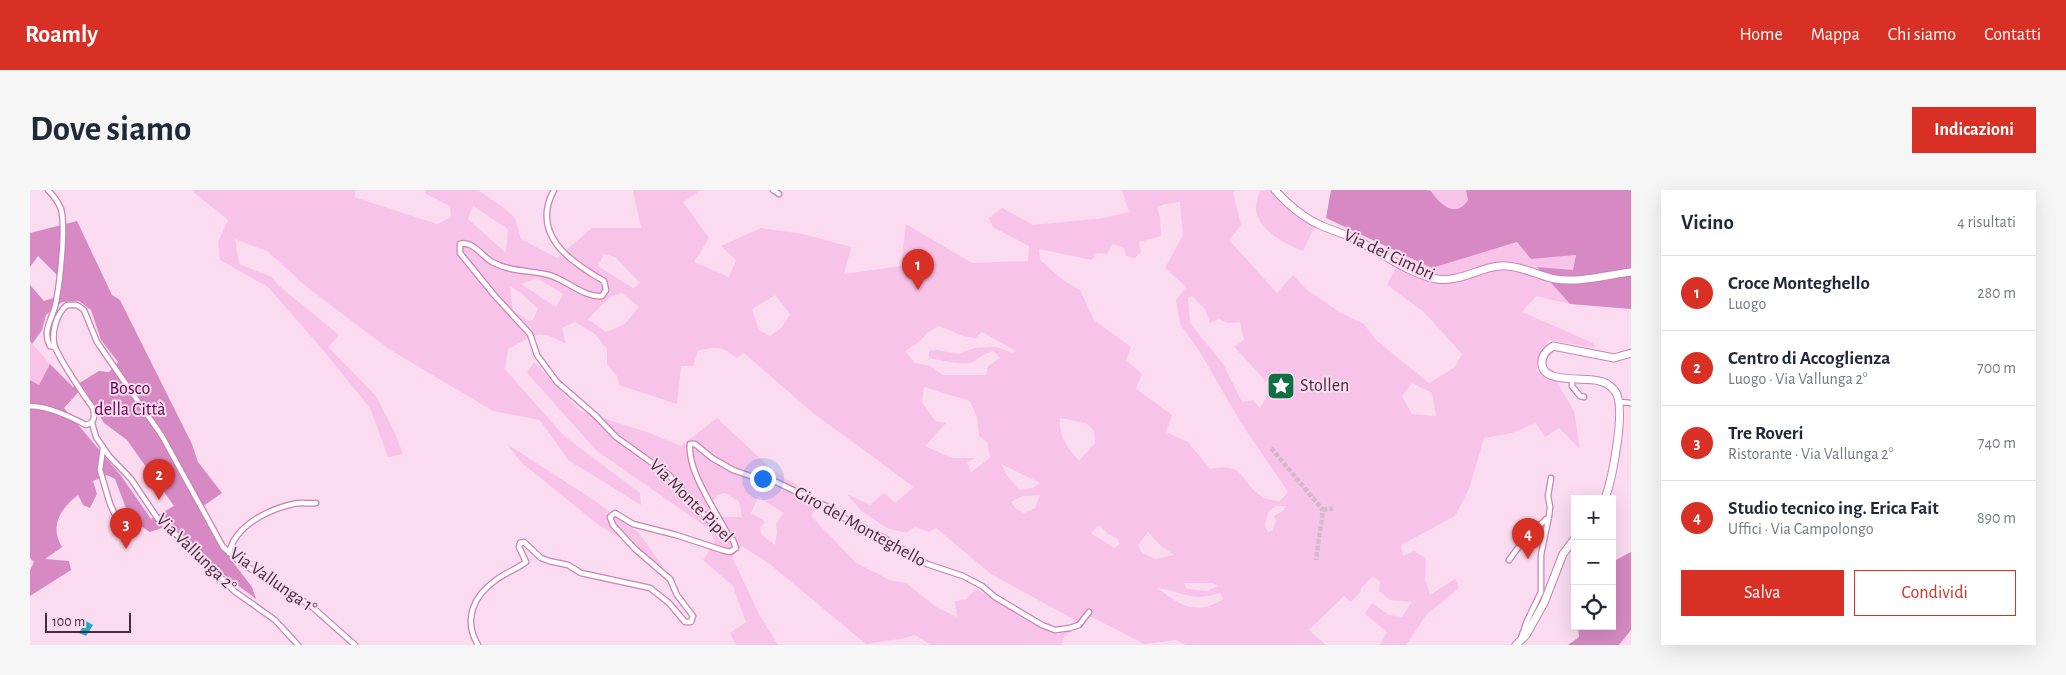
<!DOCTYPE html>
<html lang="it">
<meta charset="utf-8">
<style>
:root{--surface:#fff;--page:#f6f6f7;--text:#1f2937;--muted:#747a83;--line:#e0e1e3;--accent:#d93025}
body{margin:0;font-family:"Alegreya Sans",sans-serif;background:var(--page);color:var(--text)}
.controls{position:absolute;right:15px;bottom:15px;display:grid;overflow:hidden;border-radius:0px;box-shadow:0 5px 20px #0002}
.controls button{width:45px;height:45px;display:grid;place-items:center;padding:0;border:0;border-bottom:1px solid var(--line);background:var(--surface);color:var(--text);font:25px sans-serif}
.scale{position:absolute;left:15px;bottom:12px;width:86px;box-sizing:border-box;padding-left:5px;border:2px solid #472a3f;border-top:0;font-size:14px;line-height:18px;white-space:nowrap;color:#472a3f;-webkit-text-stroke:4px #fadbf0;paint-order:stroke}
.you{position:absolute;left:732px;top:288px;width:18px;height:18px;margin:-12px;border:4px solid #fff;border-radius:50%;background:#1a73e8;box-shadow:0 0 0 8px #1a73e833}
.badge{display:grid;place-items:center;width:32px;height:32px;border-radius:50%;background:var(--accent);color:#fff;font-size:16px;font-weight:700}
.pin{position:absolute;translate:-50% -41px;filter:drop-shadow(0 1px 2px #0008)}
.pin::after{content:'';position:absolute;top:26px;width:18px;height:15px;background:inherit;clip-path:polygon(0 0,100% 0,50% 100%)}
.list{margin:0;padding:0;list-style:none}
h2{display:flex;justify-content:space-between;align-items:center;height:65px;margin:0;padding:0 20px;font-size:21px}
h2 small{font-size:16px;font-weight:400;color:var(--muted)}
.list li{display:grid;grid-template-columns:32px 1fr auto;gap:15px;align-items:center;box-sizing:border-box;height:75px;padding:0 20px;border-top:1px solid var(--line)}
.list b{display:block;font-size:19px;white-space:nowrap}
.list p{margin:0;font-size:16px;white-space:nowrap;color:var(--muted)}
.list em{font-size:16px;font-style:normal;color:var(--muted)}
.actions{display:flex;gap:10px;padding:15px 20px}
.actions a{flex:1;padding:11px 0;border:1px solid var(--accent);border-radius:0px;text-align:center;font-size:18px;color:var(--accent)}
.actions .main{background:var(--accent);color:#fff}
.icon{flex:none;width:28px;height:28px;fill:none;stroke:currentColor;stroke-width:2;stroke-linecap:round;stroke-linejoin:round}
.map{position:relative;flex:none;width:1601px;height:455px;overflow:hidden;border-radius:0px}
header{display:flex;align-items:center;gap:30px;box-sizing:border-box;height:70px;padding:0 25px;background:var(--accent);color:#fff}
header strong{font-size:24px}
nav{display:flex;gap:28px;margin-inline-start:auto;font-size:18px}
.intro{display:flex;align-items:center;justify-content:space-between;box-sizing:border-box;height:120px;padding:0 30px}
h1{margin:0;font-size:35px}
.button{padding:12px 22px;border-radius:0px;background:var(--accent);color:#fff;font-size:18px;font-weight:700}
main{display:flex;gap:30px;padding:0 30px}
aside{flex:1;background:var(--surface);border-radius:0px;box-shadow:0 5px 20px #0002}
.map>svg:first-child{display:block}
.green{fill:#f8c3e9;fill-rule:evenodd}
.forest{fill:#d689c2;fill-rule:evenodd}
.water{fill:#1bacca}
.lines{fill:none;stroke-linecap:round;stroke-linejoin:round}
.street-tunnel{stroke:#d6b8cd;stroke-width:4.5;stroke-dasharray:4.5 2;stroke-linecap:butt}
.street-casing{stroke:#ca83b7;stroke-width:7}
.secondary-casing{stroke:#ca83b7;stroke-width:9}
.street{stroke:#fff;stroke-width:4.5}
.secondary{stroke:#fff;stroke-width:7}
.labels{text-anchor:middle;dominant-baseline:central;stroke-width:4;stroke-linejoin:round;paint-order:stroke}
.street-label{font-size:18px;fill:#472a3f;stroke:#fadbf0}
.poi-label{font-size:18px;fill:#472a3f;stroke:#fadbf0;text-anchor:start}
.park-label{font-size:18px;fill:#5f0050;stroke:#fadbf0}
</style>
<header>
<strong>Roamly</strong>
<nav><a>Home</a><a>Mappa</a><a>Chi siamo</a><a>Contatti</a></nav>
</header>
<div class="intro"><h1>Dove siamo</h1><a class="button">Indicazioni</a></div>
<main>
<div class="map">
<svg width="1601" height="455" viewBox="0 0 1601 455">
<rect width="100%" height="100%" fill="#fadbf0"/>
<!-- green -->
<path class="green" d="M161,0H326L324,7L407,34L421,27L420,16L396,4L394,0H448L475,19L485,28L491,49L527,68L562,38H611L603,0H671L653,12L679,48L664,72L699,87L706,70L691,56L731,38L773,44L821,57L814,84L871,76L876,34L942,73L998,71L999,56L963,37L959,28L972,18L1003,35L1074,28L1099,22L1092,0H1206L1203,3L1211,35L1199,50L1247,103L1263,85L1277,100L1311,123L1334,134L1346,150L1399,193L1425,177L1432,164L1394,122L1357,95L1372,64L1402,78L1487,52L1501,69L1546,65L1543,80L1508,77L1540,114L1506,106L1492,122L1563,153L1566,158L1518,150L1506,181L1527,192L1544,221L1550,259L1529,238L1515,247L1506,233L1482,243L1454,248L1439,299L1425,326L1371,355L1373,366L1384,361L1396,368L1395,389L1400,405L1425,389L1429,398L1396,425L1376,455H1350L1357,442L1335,424L1342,413L1359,425L1372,427L1382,412L1360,410L1349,401L1350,391L1342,387L1330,399L1331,401L1321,412L1314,406L1279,440L1296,455H1156L1146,450L1114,454L1060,426L1034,447L1031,455H901L885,445L875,448L836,454L741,375L712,356L702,367L730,426L748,455H706L700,443L716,432L703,396L673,370L684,353L682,341L567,261L497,183L504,172L550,221L617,242L651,256L687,228L740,278L792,312L781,326L826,373L860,390L876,393L906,417L927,427L925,411L936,409L946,399L1028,445L1045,430L961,384L906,338L899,342L885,337L876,343L857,338L831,321L817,304L840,315L854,303L865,313L884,297L783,223L714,163L707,168C691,156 687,156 668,161L663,176H651L647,214L589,195L587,186L577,174V159L565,144L545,132L532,138L536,154C507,137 506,145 478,159L475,179L534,246L610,303L611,315L538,270L510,230L463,221L359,159L278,98L237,61L205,49L209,74L242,87L248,95L309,145L298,157L346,206L364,241L373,264L358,267L340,218L293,160L238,97L190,70L188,52L198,30ZM1150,12L1153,45L1135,78L1156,97L1146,110L1150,134L1170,162L1211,233L1258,302L1250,311C1244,310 1235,310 1231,306C1208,290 1216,272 1180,279L1158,252L1136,242L1142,225L1106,199L1112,184L1096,170L1101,157L1064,130L1050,100L1033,90L1010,70L1009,59L1062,70L1067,63L1077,64L1083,54L1094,58L1096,66L1105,68L1111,62L1109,52L1131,46L1130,28L1127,17L1135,14ZM443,16L478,39L476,63L438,29ZM574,64L585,67L610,93L603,98L568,76ZM507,88L533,104L526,117L491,94ZM480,96L492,104L508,119L503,130L499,131L483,120ZM592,103L609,117L595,134L576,142L558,129L580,107ZM745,105L760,124L752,137L740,146L729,140L722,119ZM1162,106L1175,119L1180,133L1189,129L1198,133L1210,132L1214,150L1204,157L1238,193L1239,203L1230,218L1223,210L1212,212L1193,174L1160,133L1158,107ZM909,136L933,146L945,148L952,142L986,161L983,163L966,157L945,158L928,164L907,160L899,161V168C910,170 933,176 943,172C951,167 955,163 964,161L970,168L958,176L956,185H913L900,176L885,173L875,161L890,151L897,143ZM1382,193L1402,203L1406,226L1382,224L1372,206ZM894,197L940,211L947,227L949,246L958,253L960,268L941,282L937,272L946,268H922L895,256L916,233L905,231L892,212ZM1030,228L1056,233L1064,241L1065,253L1049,271C1038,259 1028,245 1030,228ZM971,274L1010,293L1003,298L989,300L976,284ZM695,303L709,311L712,327H691L683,311L687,305ZM729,305L733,310L754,323L746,334L747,342L745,355L731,344L730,337L735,333L733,330L721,323ZM1010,305L1005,318L994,323L986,319L981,312L992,306ZM1246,316H1256L1253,321L1244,326L1246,331L1242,341L1238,342L1235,336L1238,322ZM1069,335L1078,344L1088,349L1090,354L1084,358L1061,343ZM1118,342L1131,356L1144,365L1125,369L1112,363L1108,355ZM1154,393H1183L1188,396L1177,401L1157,399ZM1128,398C1154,402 1162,412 1190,403L1193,409C1167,426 1150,416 1128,398Z
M1240,0L1285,36L1273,61C1257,55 1232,42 1227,24C1224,17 1228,7 1230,1Z
M1397,0H1436L1438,10C1426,29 1410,15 1401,1Z
M0,151L20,174L9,195L0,190Z
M477,254L562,309L609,343L633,377L620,371L609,359L570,336L492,273Z"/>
<!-- forest -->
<path class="forest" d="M1301,0H1397L1401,1C1410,15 1426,29 1438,10L1436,0H1601V119L1540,114L1507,77L1543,80L1546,65L1501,69L1487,52L1402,78L1296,28Z
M47,31L82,105L90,110L162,254L168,272L192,303L169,319L192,358L222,397L226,409L132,338L120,342L100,329L85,289L77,285L63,291L67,304L60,318L53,315L48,305C31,318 19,336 32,357L15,369L39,371L41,380L0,406V380L4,372L0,368V190L9,195L20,174L43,197L69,181L79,182L88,172L71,150L61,120L49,111L32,112L16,125L12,140L2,154L0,151V95L14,111L29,106L32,90L8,66L0,77V43ZM53,197L74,233L97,250L144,316L121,329L92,287L34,218Z
M1601,362V440L1589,455H1538L1549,447L1548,436H1582V372Z"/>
<!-- water -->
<path class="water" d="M56,431L63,435L56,446L49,443Z"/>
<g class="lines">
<!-- street-tunnel -->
<path class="street-tunnel" d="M1241,258L1293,320L1286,370
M1293,320L1303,318"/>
<defs>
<path id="street" d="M18,0C24,6 28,12 31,19C36,37 30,92 26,112C24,127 11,140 20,156L25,157
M743,0L749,4
M1542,189V196L1550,206L1554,207
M1590,212L1601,213
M0,216C21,217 38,226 56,235C65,232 65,227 63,218C55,207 27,166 24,154C22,141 26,124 37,115H47L54,120L67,152L132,246L193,357L211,373L280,415L325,455
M62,233L66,247L79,266L101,289L128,329L162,358L204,401L245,430L268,455
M73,258L70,280L80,314L89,333
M699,347C687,322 657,282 660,254H665L682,268L703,280L723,287L744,291L796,316L812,327L854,348L897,374L933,386L952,396L965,407L1012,435L1025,440L1040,438L1049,435L1059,422
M199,363C205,336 237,320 263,314C270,312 279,314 286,313
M1479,370C1486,361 1493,350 1501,341C1506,336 1512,335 1516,329
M1491,448L1497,431L1511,402V365L1519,326L1520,317L1518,306L1521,288
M448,455C433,430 443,406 466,390C475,383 487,379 496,372L489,357L490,353L494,352L511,368L519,371L538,375L551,383L620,398L639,413L655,432H661L663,426L647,405L640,389L605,359L583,335L580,327L585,323L603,334L646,345L692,360L700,362L706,358L703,350L685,337L639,285L586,247L566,226L527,192L507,165L500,144L465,106L430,63V54C442,50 452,66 462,72C480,82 500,80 519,85C537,90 554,108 572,106L576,100L574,91C540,72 500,44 524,0"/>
<path id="secondary" d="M1245,0C1256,13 1274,28 1290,35C1303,41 1316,44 1329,51C1351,63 1382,85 1407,89C1432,93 1453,74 1477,76C1494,77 1509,86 1525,89C1549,93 1577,85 1601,82
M1575,309C1582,289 1597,217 1585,201C1581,196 1575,192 1569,191C1555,187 1513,194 1512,174C1511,166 1516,161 1523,156L1584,168L1601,163
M1486,455L1496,445L1514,413L1533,364L1545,348"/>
</defs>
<!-- street casing -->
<use href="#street" class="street-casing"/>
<!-- secondary casing -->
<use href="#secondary" class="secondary-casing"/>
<!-- street -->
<use href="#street" class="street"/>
<!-- secondary -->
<use href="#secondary" class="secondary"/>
</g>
<!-- icons -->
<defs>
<symbol id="sight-square" viewBox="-11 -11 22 22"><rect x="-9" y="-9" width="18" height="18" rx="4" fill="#0f6e43" stroke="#fadbf0"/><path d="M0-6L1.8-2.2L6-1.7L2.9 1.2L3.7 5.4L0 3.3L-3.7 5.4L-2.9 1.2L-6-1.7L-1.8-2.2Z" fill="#fff"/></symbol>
</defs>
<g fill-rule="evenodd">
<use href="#sight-square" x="1235" y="180" width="32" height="32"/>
</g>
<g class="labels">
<!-- street labels -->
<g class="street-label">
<text transform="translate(1359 65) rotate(25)">Via dei Cimbri</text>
<text transform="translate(661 311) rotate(45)">Via Monte Pipel</text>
<text transform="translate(830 337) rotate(29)">Giro del Monteghello</text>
<text transform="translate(166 363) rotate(44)">Via Vallunga 2°</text>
<text transform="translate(243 391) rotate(35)">Via Vallunga 1°</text>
</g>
<!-- poi labels -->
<g class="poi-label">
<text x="1270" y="196">Stollen</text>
</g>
<!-- park labels -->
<g class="park-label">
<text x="100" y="199">Bosco<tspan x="100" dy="21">della Città</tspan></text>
</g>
</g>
</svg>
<div class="controls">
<button>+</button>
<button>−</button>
<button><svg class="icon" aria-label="locate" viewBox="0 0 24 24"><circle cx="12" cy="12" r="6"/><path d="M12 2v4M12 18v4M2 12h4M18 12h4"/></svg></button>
</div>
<div class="scale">100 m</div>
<div class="you"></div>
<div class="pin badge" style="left:888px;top:100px">1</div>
<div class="pin badge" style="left:129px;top:310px">2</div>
<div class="pin badge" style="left:96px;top:359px">3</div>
<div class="pin badge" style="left:1498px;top:369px">4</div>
</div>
<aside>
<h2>Vicino<small>4 risultati</small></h2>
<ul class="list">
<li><span class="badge">1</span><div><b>Croce Monteghello</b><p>Luogo</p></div><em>280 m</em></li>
<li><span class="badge">2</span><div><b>Centro di Accoglienza</b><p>Luogo · Via Vallunga 2°</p></div><em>700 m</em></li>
<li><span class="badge">3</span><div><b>Tre Roveri</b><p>Ristorante · Via Vallunga 2°</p></div><em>740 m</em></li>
<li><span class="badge">4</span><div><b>Studio tecnico ing. Erica Fait</b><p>Uffici · Via Campolongo</p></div><em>890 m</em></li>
</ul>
<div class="actions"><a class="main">Salva</a><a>Condividi</a></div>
</aside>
</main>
